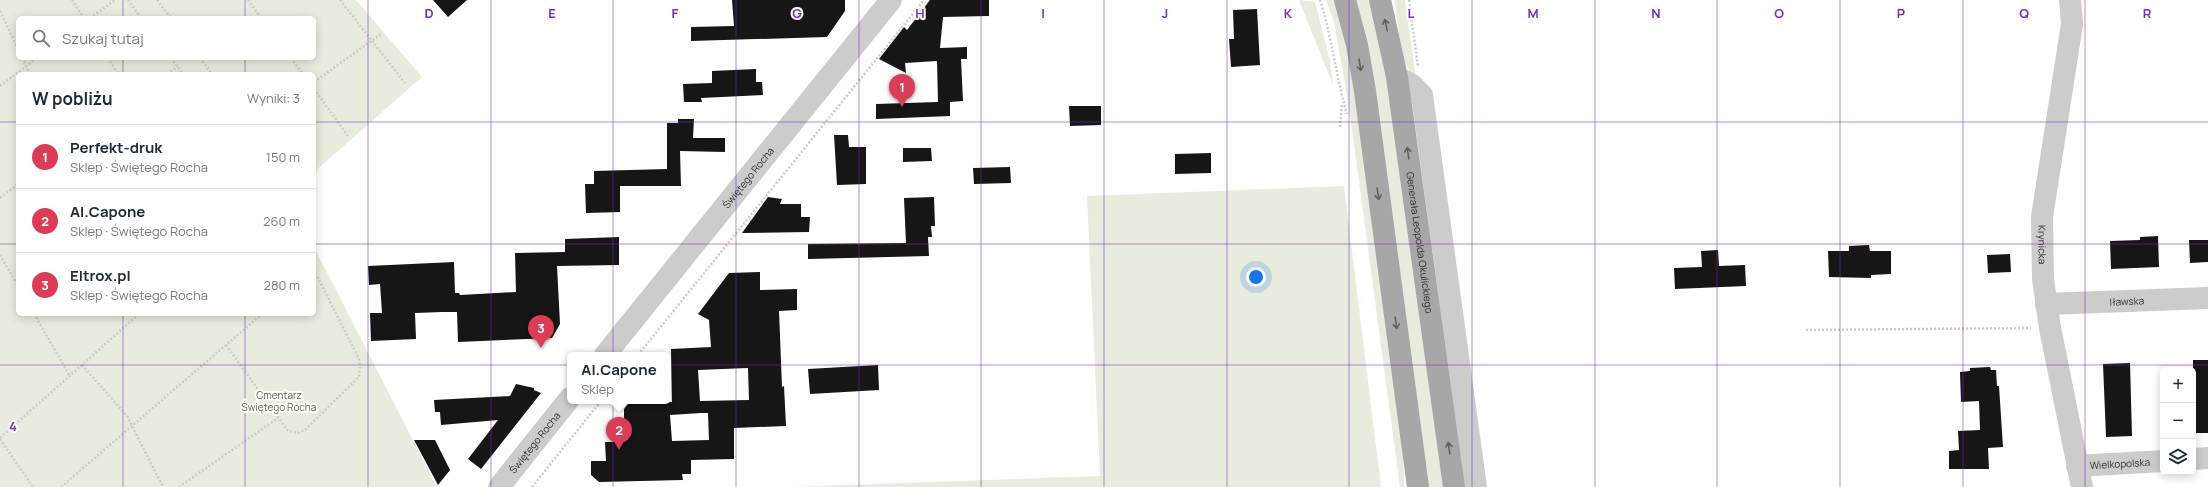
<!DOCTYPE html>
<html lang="pl">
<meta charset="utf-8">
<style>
:root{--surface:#fff;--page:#f2f2f3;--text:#1f2937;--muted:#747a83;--line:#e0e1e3;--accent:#db3d56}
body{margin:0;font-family:Manrope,sans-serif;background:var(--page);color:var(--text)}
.controls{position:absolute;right:12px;bottom:12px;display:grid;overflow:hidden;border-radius:6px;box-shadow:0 2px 10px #0003}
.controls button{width:36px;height:36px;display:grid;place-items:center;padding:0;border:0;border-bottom:1px solid var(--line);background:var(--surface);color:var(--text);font:20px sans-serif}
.you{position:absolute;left:1256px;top:277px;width:14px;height:14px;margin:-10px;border:3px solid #fff;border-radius:50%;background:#1a73e8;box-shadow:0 0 0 6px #1a73e833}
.badge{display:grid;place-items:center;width:26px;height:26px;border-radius:50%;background:var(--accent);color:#fff;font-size:13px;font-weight:700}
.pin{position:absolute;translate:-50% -33px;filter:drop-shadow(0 1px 2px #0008)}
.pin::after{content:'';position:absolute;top:21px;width:14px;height:12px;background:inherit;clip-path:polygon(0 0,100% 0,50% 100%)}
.popup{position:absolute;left:567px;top:352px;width:104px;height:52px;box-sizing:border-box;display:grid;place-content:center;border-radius:6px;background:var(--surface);filter:drop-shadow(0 1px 3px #0005);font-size:13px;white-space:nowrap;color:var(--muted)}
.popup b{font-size:15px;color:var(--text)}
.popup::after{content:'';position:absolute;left:50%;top:100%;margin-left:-8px;border:8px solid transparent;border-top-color:var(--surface)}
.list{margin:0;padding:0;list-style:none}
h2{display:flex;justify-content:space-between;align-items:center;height:52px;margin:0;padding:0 16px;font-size:17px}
h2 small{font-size:13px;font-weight:400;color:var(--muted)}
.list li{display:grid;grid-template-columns:26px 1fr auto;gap:12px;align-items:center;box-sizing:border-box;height:64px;padding:0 16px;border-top:1px solid var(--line)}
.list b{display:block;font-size:15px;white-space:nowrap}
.list p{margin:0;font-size:13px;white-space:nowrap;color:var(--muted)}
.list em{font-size:13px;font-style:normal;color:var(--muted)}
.icon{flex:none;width:22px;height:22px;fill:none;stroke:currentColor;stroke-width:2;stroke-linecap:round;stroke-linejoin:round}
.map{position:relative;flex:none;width:2208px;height:487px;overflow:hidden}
.search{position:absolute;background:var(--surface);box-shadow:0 2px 10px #0003;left:16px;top:16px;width:300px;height:44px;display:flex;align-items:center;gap:10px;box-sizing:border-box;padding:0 14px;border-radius:6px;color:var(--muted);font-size:15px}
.panel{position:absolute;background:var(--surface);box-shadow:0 2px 10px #0003;left:16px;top:72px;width:300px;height:244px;border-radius:6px}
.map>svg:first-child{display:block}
.green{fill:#e7ecde;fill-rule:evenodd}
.building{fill:#161616;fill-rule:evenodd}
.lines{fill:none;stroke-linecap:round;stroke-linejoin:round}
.path{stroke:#ccc;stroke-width:2.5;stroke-dasharray:2 2;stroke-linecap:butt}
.minor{stroke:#ccc;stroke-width:22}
.major{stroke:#a7a7a7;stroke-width:22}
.oneway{stroke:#5f5f5f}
.grid{fill:none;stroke:#7b2cbf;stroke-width:1;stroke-opacity:0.55}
.labels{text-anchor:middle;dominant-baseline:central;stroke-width:4;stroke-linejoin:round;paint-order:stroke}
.street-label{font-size:10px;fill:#2f2f2f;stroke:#fff}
.park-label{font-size:10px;fill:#56693f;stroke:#fff}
.grid-label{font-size:13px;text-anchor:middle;font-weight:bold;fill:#7b2cbf;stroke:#fff;stroke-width:4;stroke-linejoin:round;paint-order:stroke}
</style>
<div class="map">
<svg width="2208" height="487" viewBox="0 0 2208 487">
<rect width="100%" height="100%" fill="#fff"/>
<!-- green -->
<path class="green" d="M0,0H356L422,77L314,172V74H18V314H314V247L437,487H0ZM18,18H314V58H18Z
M1299,0L1315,2L1330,61L1333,85Z
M1326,0H1334L1345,38L1353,81L1376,238L1403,448L1404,487H1400L1349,107L1334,22Z
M1355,0H1371L1384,58L1443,487H1428Z
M1395,0H1405L1416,79C1399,65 1398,22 1395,0Z
M1344,186L1381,487H787L1100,476L1087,196Z"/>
<!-- building -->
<path class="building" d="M433,0H467L448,17Z
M732,0H845V11L827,37L691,41V27L734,26Z
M930,0H989V16L943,17L940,48L967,47V59H961L963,101L950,102V116L876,119V104L938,102L937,61L905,63L906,73L879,59L904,27L907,30Z
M1257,9L1260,65L1231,67L1229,39H1234L1233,10Z
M756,69V82H762L763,95L701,98L702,102H684L683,84L712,83V71Z
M1069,106H1101V125L1070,126Z
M678,119H694L693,138H725V152L680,151L681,186H620V212L586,213L585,184H594V171L667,169V123H678Z
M834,135H848L849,147H866V184L837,185Z
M903,148H931L932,161L903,162Z
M1211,153V173L1175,174V154Z
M1010,167L1011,183L974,184L973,168Z
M768,197L782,199L780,204H801V217H810L809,232L742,233Z
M934,197L935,226H931L932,237H928L929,256L808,259V244L906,243L904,198Z
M2158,236L2159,267L2111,269L2110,241L2140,240V237Z
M619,237V265L557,266L560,324L552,338L458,342L457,312H442L415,313L416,339L371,341L370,313H382L380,284L369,285L368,266L454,262L455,293H459L460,295L516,292L515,253L565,252V239Z
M2189,240H2208V262L2190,263Z
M1869,245L1870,251H1891V274L1871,275V278L1829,277L1828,251H1849V246Z
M1718,250L1719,266L1745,265L1746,286L1675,289L1674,268L1702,267L1701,251Z
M2010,254L2011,272L1988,273L1987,255Z
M760,272V290L797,289V310L779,311L782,387L784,386L786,426L734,428V459L691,460V474H682L683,480L599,482L591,475V461H606L605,442H620L619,419L624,418V409L628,404L672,402L671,349L711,347L709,320L698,314L729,273ZM748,368L749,400L700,401L698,370ZM701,413H708L709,440L672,441L670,415Z
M2193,360H2208V433H2193Z
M2130,363L2132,436L2106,437L2103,364Z
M878,365L879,390L810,394L808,369Z
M1990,367L1991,370H1996L1997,386H1999L2003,447L1988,448L1989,469H1949V451L1959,450L1958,431L1980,430L1979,401L1961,402L1960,372L1970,371V368Z
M516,384L534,388V390L541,393L481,469L468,459L498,420L441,425L440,412H435L434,400L510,396Z
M414,440H435L450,470L438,485Z"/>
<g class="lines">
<!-- path -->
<path class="path" d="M72,0L84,18
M128,0L141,18
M157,0L171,18
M248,0L261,18
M340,0L405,83
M1320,0C1332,37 1336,77 1347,114
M1409,0L1418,67
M0,11L18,49
M90,18L115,0
M22,58L30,74
M108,58L118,74
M171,58L183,74
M200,58L212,74
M291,58L303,74
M167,74L178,66
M314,82L381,34
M0,86L37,58
M314,89L348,136
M1340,127L1342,104
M0,198L18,184
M0,255L18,286
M34,314L70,376
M1806,330L2031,328
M226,345L288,431L298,433L305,430L359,377L360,366L359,359L314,270
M638,355L924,0
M82,365L127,416L163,487
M0,438L139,314
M0,439L33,487
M61,487L262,314
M179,487L278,418
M532,487L601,401"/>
<!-- minor -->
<g class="minor">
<path id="s1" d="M2070,0L2072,24L2042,217L2043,279L2050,328L2082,487"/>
<path d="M1397,77L1412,85L1422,95L1476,487"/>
<path id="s2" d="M2046,304L2208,298"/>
<path id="s3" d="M605,355L891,0"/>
<path d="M2193,459L2208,458"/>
<path id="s4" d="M2077,466L2163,461"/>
<path id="s5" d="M499,487L570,398"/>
</g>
<!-- major -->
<g class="major">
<path d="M1345,0L1357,45L1365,91L1418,487"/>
<path id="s6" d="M1380,0L1397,77L1454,487"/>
</g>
</g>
<!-- one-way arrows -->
<defs><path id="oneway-shaft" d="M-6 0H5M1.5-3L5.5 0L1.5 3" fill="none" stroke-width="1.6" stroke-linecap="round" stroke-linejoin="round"/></defs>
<g class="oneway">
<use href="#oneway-shaft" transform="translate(1386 25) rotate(-102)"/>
<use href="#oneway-shaft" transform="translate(1360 65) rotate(81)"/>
<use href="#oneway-shaft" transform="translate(1408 153) rotate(-98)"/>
<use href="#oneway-shaft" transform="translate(1378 194) rotate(82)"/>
<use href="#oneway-shaft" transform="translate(1396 323) rotate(82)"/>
<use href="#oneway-shaft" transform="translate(1449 448) rotate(-98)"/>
</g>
<!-- grid -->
<path class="grid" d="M123,0V18M245,0V18M368,0V487M491,0V487M613,0V487M736,0V487M859,0V487M981,0V487M1104,0V487M1227,0V487M1349,0V487M1472,0V487M1595,0V487M1717,0V487M1840,0V487M1963,0V487M2085,0V487M123,58V74M245,58V74M0,122H18M314,122H2208M0,244H18M314,244H2208M123,314V487M245,314V487M0,365H2208"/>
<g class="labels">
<!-- street labels -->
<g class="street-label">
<text stroke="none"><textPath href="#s3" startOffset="228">Świętego Rocha</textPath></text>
<text stroke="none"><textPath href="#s6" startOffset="246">Generała Leopolda Okulickiego</textPath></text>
<text stroke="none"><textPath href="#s1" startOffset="247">Krynicka</textPath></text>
<text stroke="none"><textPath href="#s2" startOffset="81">Iławska</textPath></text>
<text stroke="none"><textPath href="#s5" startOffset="57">Świętego Rocha</textPath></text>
<text stroke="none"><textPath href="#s4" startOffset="43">Wielkopolska</textPath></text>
</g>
<!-- park labels -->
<g class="park-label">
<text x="279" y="395">Cmentarz<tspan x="279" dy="12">Świętego Rocha</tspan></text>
</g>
</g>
<g class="grid-label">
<text x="429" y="18">D</text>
<text x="552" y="18">E</text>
<text x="675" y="18">F</text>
<text x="797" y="18">G</text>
<text x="920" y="18">H</text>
<text x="1043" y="18">I</text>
<text x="1165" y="18">J</text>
<text x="1288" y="18">K</text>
<text x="1411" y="18">L</text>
<text x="1533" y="18">M</text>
<text x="1656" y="18">N</text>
<text x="1779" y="18">O</text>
<text x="1901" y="18">P</text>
<text x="2024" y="18">Q</text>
<text x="2147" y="18">R</text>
<text x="13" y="431">4</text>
</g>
</svg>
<div class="controls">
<button>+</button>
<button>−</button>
<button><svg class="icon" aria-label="layers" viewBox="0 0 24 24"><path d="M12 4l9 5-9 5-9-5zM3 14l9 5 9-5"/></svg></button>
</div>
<div class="you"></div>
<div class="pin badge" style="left:902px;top:107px">1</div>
<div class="pin badge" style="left:619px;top:450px">2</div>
<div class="popup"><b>Al.Capone</b>Sklep</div>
<div class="pin badge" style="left:541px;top:348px">3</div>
<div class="search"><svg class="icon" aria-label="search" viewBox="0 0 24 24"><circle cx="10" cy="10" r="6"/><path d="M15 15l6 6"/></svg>Szukaj tutaj</div>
<section class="panel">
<h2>W pobliżu<small>Wyniki: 3</small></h2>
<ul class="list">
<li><span class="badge">1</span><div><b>Perfekt-druk</b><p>Sklep · Świętego Rocha</p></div><em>150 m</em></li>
<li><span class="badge">2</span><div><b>Al.Capone</b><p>Sklep · Świętego Rocha</p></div><em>260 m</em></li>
<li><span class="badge">3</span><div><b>Eltrox.pl</b><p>Sklep · Świętego Rocha</p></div><em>280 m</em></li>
</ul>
</section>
</div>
